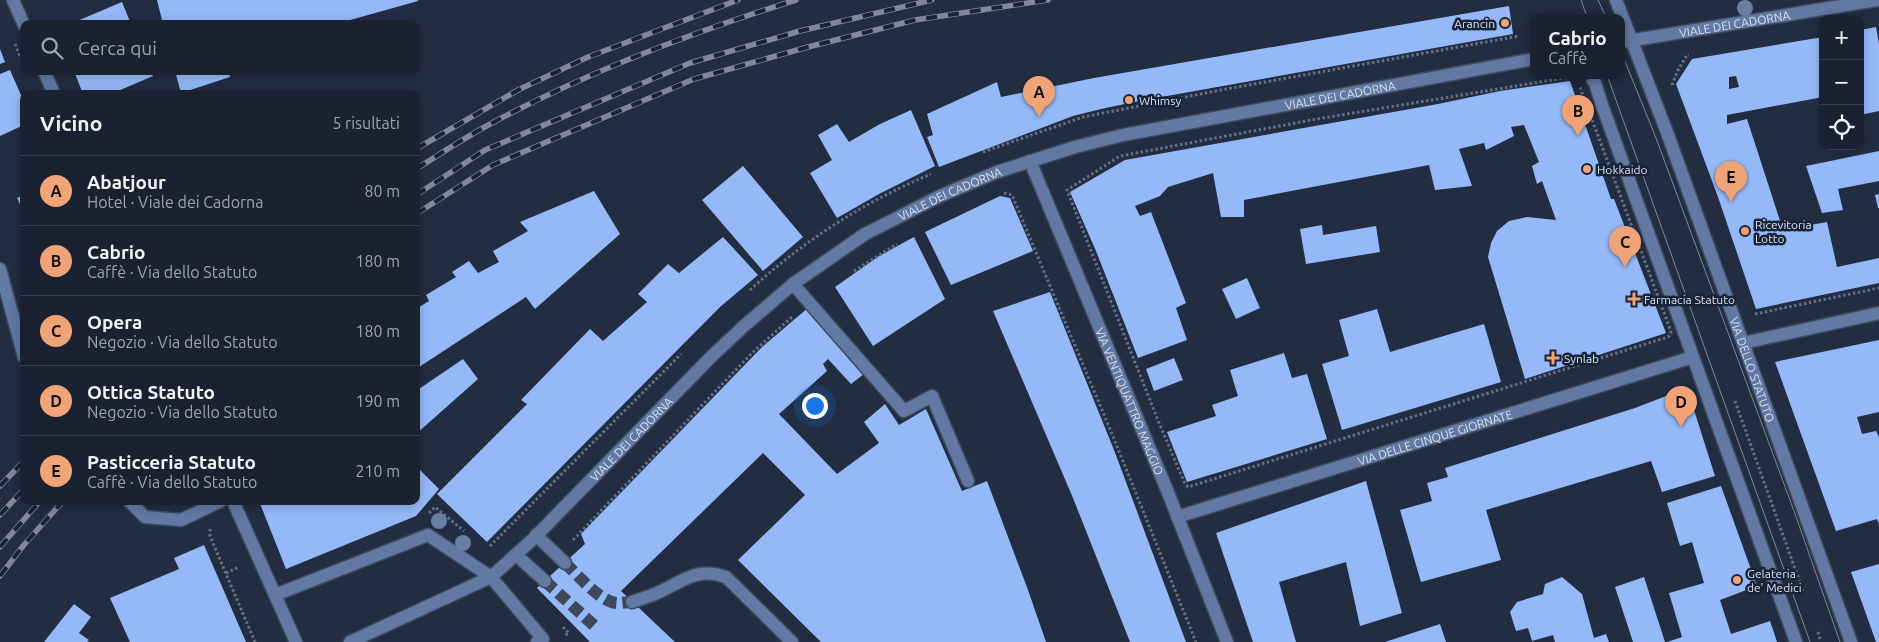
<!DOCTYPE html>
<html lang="it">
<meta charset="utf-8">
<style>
:root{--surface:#1a2232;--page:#272f3e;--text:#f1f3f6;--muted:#9fa4ac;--line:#383f4d;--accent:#efa376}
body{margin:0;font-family:Ubuntu,sans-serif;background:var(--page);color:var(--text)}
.controls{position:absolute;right:15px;top:15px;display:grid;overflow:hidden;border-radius:10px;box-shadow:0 2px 12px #0003}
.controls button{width:45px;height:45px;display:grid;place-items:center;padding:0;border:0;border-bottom:1px solid var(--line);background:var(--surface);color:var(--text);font:25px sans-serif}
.you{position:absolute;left:814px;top:405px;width:18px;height:18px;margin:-12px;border:4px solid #fff;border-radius:50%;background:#1a73e8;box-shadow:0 0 0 8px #1a73e833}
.badge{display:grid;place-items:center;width:32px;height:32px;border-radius:50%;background:var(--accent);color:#111;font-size:16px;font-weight:700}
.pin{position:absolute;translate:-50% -41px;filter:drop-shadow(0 1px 2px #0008)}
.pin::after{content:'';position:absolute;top:26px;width:18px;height:15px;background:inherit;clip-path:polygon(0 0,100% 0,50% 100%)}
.popup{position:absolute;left:1530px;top:14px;width:95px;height:65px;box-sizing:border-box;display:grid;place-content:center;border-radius:10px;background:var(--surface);filter:drop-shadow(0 1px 4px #0005);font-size:16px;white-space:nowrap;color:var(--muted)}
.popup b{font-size:19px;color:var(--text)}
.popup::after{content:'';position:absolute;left:50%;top:100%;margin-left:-10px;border:10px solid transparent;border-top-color:var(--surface)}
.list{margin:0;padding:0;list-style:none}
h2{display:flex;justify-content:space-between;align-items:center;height:65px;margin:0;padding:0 20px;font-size:21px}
h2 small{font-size:16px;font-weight:400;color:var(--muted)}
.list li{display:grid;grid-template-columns:32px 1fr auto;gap:15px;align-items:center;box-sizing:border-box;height:70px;padding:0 20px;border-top:1px solid var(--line)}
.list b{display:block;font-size:19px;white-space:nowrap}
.list p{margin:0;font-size:16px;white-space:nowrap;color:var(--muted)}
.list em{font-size:16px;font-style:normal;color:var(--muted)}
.icon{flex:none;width:28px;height:28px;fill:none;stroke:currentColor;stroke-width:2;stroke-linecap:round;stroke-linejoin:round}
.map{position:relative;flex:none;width:1879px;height:642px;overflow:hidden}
.search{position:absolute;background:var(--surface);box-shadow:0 2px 12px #0003;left:20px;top:20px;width:400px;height:55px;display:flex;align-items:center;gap:12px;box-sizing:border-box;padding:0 18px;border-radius:10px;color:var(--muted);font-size:19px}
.panel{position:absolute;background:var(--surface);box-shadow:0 2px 12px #0003;left:20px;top:90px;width:400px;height:415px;border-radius:10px}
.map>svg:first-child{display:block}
.building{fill:#95b9f8;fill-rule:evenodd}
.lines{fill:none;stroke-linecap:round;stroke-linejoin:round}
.minor-tunnel{stroke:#3e485c;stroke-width:12;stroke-dasharray:12 6;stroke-linecap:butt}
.minor-casing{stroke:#3f4a5e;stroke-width:15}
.path{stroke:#677083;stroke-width:3;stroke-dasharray:2.5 2.5;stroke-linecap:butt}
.minor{stroke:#6179a3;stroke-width:12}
.tram{stroke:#80899b;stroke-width:1}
.rail-casing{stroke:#80899b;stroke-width:5.5}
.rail{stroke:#182337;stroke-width:4;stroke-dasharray:11;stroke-linecap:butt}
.tree{fill:#697ea2}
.poi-dot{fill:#efa376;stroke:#182337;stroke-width:2}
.labels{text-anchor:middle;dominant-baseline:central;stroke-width:5;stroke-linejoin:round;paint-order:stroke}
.poi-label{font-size:12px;fill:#dae2f0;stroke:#182337;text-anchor:start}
.street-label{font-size:12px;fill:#dae2f0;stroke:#182337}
</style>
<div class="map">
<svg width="1879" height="642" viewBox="0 0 1879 642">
<rect width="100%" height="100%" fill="#222d42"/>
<!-- building -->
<path class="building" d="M157,0H418V1L336,24H163Z
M122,2L131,24H70Z
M1509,6L1513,34L1139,101L1101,109L1073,116L939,167L927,137L933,135L927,114L997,82L1001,97L1094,78Z
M1876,27L1879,44V111L1860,115V30Z
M1823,37V97L1727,115V124L1747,119L1783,230L1827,222L1837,267L1879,258V283L1756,309L1718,197L1676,84L1692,59ZM1736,76L1739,87L1729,89V77Z
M0,49L5,62L0,64Z
M10,70L24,102V125L0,136V74Z
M74,71H151L153,76L111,94H83Z
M175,71H229L230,77L181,93Z
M1570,81L1611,199H1614L1666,333L1525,379L1488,257L1491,243L1497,231L1509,221L1527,217L1556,220L1542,181L1537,184L1532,166L1539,162L1524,125L1511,127L1514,136L1486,150L1484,143L1459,149L1472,186L1435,190L1429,165L1244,200V217H1221L1213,173L1168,187L1160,196L1135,206L1140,216L1151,212L1186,303L1176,308L1187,340L1138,358L1096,251L1070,192L1125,160L1438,104L1500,91Z
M911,110L935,166L879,194L837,218L810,173L832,160L818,135L837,124L849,142L880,124Z
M1879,151V181L1838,189L1843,210L1822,213L1806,166Z
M743,166L803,237L763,271L702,200Z
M594,191L620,234L535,309L526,297L416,369V309L429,301L426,295L456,277L452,272L469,261L478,273L499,262L493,251L528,231L520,222Z
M1879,194V208H1878L1875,195Z
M24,195V213L17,198Z
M1000,196L1010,198L1033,251L951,285L925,232Z
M1322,225L1323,235L1376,226L1380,252L1306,264L1300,229Z
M723,237L758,275L720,307L487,542L437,494L527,404L521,400L590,329L603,341L647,302L638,294L668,264L679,273Z
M914,237L945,299L873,346L835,287L879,256Z
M1247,278L1260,308L1236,319L1222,289Z
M1050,292L1114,450L1186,642H1130L1073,498L993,311Z
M809,307L864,374L851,384L828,359L823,364L827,371L779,414L837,474L879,443L864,422L885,404L899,425L926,409L962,491L987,481L1028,590L1046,642H821L738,560L805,495L763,453L621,591L675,642H590L537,588L585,544L581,534L762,347Z
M1377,309L1390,352L1484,324L1501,382L1342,430L1322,364L1349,356L1339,320Z
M1879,340V412L1857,417L1862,434L1876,431L1879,437V524L1877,519L1836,531L1775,362Z
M1284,353L1292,378L1307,374L1327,439L1187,482L1167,432L1216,416L1212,405L1238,396L1230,370Z
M1174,358L1183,380L1154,391L1146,369Z
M463,359L478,379L416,434V391Z
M1687,388L1715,476L1662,492L1651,461L1486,510L1501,560L1421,582L1400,510L1432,501L1427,483L1448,477L1445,468L1635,408Z
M416,466L439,489L416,516L286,569L259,501H416Z
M1366,481L1402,613L1360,626L1346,562L1279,582L1296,642H1253L1216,533Z
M1721,486L1757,586L1720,600L1731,634L1770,621L1777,642H1667L1682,637L1669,593L1704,583L1692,542L1680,546L1667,503Z
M160,501H172L162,505Z
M204,545L246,642H130L110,598L179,569L174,558Z
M1879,564V642H1876L1851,572Z
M1562,577L1582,594L1594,638L1606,634L1609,642H1555L1553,635L1532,641L1528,628L1516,631L1510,612L1517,602L1543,594L1545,584Z
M1644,577L1665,642H1633L1615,587Z
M74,604L91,617L79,633L89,640L87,642H44Z
M1440,624L1446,642H1385Z"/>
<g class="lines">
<!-- minor-tunnel -->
<path class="minor-tunnel" d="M565,563C577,574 600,602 617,603C622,603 627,602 632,602
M545,581L598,629"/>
<defs>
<g id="minor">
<path d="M13,0L24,25"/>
<path id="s1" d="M1616,0L1668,135L1851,642"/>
<path id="s2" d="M1622,42L1877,0"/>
<path d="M44,71L54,94"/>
<path d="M1589,75L1595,83L1602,105L1796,642"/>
<path id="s3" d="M1030,161L1167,490L1227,642"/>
<path d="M0,269L24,357"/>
<path d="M793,284L904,411L932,396L968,481"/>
<path d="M1743,343L1879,313"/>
<path d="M129,501L145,517L181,520L221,501"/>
<path d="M233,501L296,642"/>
<path id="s4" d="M1177,517L1693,357"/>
<path d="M536,535L565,563"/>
<path d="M516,555L545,581"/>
<path d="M275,595L428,535L491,577L543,639L537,642"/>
<path d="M632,602C640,599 648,597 655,594C681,583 696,566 726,577L792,642"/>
<path id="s5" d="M350,642L491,577L533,539L711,357L744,326L793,284L865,234L940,196L997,172L1075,147L1123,135L1534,59"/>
</g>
</defs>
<!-- minor casing -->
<use href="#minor" class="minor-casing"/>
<!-- path -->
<path class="path" d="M15,44L23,64
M1570,77L1578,82L1669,326L1671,333L1668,337L1188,487L1185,484L1157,418L1067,190L1120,156L1317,119Z
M1672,85L1678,70L1687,55H1689
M983,152L1083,117L1221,90L1519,36
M1004,193L1012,195L1110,429L1196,642
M854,271L897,244
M750,290C803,241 864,202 931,174
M1755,314L1879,288
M1735,401L1803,591
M429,513L435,507L464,531
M210,529V536L255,642
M573,540L751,354L793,316
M490,546L681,354
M226,573L239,567
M563,627L569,633L564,636
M1818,632L1820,639"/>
<!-- minor -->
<use href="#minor" class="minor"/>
<!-- tram -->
<path class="tram" d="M1581,0L1587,17
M1598,0L1606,17
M1622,54L1656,138L1794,511L1840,642
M1607,75L1810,642"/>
<defs>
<path id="rail" d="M416,149L518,90L588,57L738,0
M416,169C442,153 467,136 494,122C590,71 693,32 796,0
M416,195L485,150L690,63L800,31L932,0
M416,214L493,165L694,79L808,47L915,20L1048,0
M0,486L24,461
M0,515L24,489
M0,547L40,501
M0,576L23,546L63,501"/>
</defs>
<!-- rail casing -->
<use href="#rail" class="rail-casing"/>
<!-- rail -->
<use href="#rail" class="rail"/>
</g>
<!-- trees -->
<g class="tree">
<circle cx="1745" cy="8" r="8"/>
<circle cx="439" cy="521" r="8"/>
<circle cx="463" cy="543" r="8"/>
</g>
<!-- markers -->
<g class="poi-dot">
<circle cx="1505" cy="23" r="5"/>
<circle cx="1129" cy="100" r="5"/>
<circle cx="1587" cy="169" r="5"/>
<circle cx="1745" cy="231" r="5"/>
<path d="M1631.5 291.5h5v5h5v5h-5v5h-5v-5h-5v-5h5z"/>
<path d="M1550.5 350.5h5v5h5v5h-5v5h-5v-5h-5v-5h5z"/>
<circle cx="1737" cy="580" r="5"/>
</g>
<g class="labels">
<!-- poi labels -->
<g class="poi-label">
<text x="1495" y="23" text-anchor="end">Arancin</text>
<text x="1139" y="100">Whimsy</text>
<text x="1597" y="169">Hokkaido</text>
<text x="1755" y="224">Ricevitoria<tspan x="1755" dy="14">Lotto</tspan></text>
<text x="1644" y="299">Farmacia Statuto</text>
<text x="1564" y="358">Synlab</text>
<text x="1747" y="573">Gelateria<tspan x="1747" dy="14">de' Medici</tspan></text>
</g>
<!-- street labels -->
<g class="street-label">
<text stroke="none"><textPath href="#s2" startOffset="114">VIALE DEI CADORNA</textPath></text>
<text stroke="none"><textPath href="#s5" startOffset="1162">VIALE DEI CADORNA</textPath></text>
<text stroke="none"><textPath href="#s5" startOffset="758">VIALE DEI CADORNA</textPath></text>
<text stroke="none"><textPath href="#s1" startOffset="394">VIA DELLO STATUTO</textPath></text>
<text stroke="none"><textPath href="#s3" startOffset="260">VIA VENTIQUATTRO MAGGIO</textPath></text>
<text stroke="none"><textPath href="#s4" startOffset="270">VIA DELLE CINQUE GIORNATE</textPath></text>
<text stroke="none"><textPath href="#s5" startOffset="352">VIALE DEI CADORNA</textPath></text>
</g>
</g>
</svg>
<div class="controls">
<button>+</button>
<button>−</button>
<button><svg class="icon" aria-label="locate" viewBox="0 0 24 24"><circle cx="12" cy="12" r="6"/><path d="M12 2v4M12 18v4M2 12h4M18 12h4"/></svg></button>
</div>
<div class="you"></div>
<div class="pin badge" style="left:1039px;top:117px">A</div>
<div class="pin badge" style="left:1578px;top:136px">B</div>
<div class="popup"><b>Cabrio</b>Caffè</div>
<div class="pin badge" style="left:1625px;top:267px">C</div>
<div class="pin badge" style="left:1681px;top:427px">D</div>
<div class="pin badge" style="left:1731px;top:202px">E</div>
<div class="search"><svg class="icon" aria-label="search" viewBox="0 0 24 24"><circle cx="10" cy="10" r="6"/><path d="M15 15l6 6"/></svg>Cerca qui</div>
<section class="panel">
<h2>Vicino<small>5 risultati</small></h2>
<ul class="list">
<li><span class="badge">A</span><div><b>Abatjour</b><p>Hotel · Viale dei Cadorna</p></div><em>80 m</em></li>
<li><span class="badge">B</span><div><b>Cabrio</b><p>Caffè · Via dello Statuto</p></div><em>180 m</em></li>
<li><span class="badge">C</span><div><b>Opera</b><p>Negozio · Via dello Statuto</p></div><em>180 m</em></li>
<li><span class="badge">D</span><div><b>Ottica Statuto</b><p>Negozio · Via dello Statuto</p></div><em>190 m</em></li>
<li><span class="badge">E</span><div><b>Pasticceria Statuto</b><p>Caffè · Via dello Statuto</p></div><em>210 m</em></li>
</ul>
</section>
</div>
